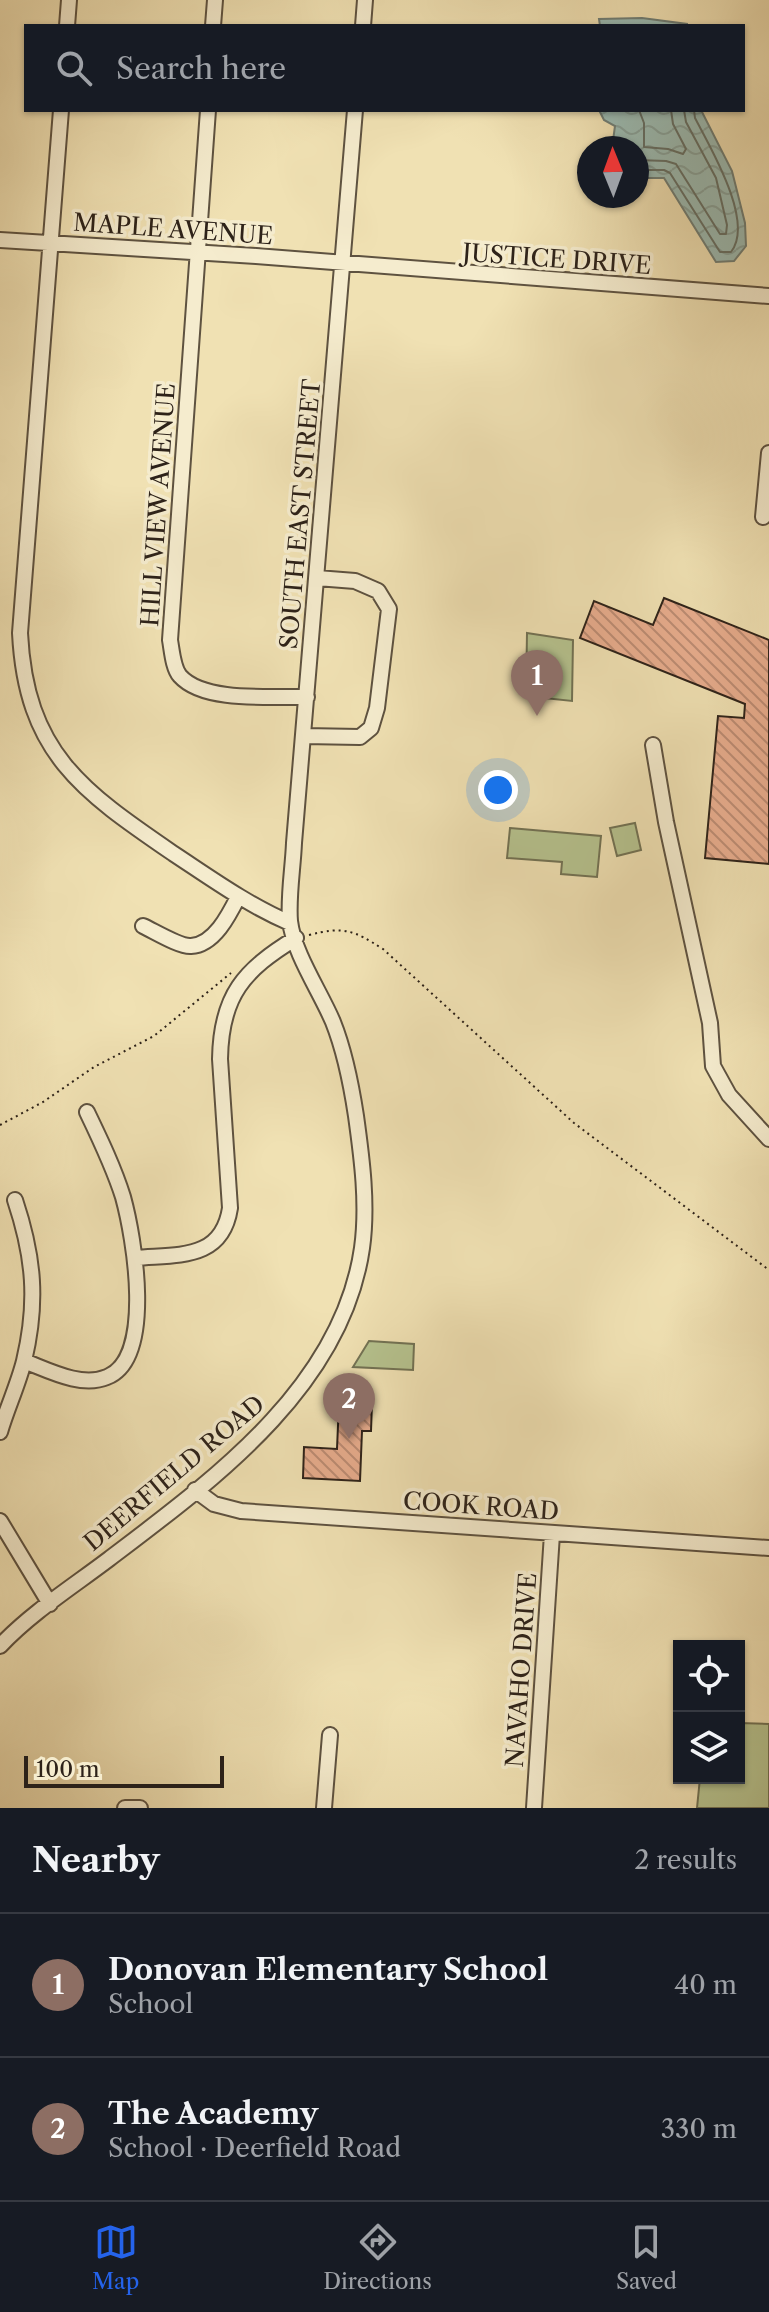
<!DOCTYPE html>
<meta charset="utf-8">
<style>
:root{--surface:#171b24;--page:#20242c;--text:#f1f3f6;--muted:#9ea1a6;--line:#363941;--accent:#2563eb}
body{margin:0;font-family:"Libre Caslon Text",serif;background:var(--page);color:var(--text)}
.controls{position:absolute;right:24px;bottom:24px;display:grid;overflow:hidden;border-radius:0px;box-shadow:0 2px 6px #0004}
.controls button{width:72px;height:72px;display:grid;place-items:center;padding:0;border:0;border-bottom:2px solid var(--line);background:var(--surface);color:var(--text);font:40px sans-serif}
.compass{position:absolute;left:577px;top:136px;width:72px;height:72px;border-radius:50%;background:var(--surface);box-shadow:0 2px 6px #0004;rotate:359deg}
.scale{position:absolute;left:24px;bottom:20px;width:200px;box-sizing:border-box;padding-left:8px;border:4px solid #2d2219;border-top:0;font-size:22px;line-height:28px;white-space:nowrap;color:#2d2219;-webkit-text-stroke:6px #f5ecce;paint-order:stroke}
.you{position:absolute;left:498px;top:790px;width:28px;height:28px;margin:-20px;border:6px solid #fff;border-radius:50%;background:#1a73e8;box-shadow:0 0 0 12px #1a73e833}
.badge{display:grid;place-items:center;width:52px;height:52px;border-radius:50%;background:var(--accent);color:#fff;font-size:26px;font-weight:700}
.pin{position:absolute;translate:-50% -66px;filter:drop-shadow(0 2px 4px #0008)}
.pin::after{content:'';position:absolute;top:42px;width:28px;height:24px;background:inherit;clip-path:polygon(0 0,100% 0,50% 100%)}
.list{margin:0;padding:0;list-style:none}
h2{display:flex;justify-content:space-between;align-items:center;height:104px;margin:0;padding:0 32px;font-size:34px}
h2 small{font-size:26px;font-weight:400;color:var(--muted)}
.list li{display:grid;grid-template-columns:52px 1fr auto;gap:24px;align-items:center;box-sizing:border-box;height:144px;padding:0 32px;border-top:2px solid var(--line)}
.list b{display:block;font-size:30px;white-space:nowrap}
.list p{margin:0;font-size:26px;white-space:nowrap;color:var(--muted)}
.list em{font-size:26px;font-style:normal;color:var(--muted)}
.icon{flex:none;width:44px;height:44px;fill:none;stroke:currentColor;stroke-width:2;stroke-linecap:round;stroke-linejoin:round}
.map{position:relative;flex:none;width:769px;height:1808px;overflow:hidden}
.search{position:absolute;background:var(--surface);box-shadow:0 2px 6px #0004;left:24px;right:24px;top:24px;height:88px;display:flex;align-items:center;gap:20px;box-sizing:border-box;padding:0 28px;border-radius:0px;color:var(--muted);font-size:30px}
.sheet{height:392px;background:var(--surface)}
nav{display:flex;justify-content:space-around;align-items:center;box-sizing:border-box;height:112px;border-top:2px solid var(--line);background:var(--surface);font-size:22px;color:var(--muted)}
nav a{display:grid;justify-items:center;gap:4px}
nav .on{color:var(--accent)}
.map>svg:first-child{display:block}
.park{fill:#b6c38f;stroke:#727254;stroke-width:2}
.water{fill:url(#water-waves);stroke:#6f7e76;stroke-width:2}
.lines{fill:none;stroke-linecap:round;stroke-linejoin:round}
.shore{stroke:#646f66;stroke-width:2}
.building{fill:url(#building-back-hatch);stroke:#2d2219;stroke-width:2}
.minor-casing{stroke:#5e5240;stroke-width:18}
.path{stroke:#2d2219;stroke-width:2;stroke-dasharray:2 4;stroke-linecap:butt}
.minor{stroke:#f5ecce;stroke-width:14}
.labels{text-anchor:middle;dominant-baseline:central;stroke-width:7;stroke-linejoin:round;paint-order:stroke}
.street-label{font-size:24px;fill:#2d2219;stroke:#f5ecce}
</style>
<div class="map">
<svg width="769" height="1808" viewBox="0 0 769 1808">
<defs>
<pattern id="water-waves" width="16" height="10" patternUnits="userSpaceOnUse" patternTransform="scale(2)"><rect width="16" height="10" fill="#9bbcb4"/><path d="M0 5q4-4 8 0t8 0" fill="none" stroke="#86a19a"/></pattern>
<pattern id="building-back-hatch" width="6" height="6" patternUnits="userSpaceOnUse" patternTransform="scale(2)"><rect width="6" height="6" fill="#e8ad8e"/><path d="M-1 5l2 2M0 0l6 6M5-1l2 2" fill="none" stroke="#bc8c73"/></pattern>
</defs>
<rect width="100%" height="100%" fill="#f0e1b3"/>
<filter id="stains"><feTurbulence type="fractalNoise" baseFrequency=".0025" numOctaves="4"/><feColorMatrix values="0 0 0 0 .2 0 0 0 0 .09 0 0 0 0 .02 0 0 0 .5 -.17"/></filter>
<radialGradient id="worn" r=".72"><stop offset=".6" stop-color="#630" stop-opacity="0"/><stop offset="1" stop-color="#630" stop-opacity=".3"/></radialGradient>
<!-- park -->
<path class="park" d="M527,633L573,640L572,701L526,696Z
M635,823L641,850L617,856L610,828Z
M510,828L601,836L597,877L561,874L562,862L507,858Z
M369,1341L414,1344L413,1370L353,1367Z
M739,1723L769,1724V1808H697L700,1778H739Z"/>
<!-- water -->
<path class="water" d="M642,18L687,24V26H600L599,19Z
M599,110H701L732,171L745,223L746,246L734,261L716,262L664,178H637V148H612L615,126L604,120Z"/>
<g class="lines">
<!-- shore -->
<path class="shore" d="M639,110L644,123V147L668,149L683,154L686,149L673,124L671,110
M637,160L666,161L676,164L720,234H726L727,225L716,178L686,122L684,110
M637,170H664L670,173L720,252H731C755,222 710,147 695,118L694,110"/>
</g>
<!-- building -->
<path class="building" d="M664,598L769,640V864L705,858L718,716L744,718L745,704L580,638L594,601L653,625Z
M339,1402L372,1403L371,1431H362L360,1481L303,1478L304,1447L337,1449Z"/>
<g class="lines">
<defs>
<path id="minor" d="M67,26L69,0
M213,26L215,0
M363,26L365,0
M61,110L20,633C26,753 82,791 174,854C212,879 248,905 290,923
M208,110L170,640C172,651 173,668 180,676C204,703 273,696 307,697
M0,240L256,256L769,296
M763,517L769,453
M304,736L360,737L371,728L377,708L389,609L378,591L355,581L317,578
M653,745L666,822L710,1023L713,1066L729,1095L769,1139
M143,926C154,931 180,947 191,946C214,945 229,915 238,897
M135,1258C177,1254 222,1261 230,1208L220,1059C221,995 244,970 296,938
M24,1361C48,1370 81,1388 107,1377C155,1358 134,1237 123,1197C114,1168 100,1139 87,1112
M0,1432C7,1408 18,1385 24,1361C38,1302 34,1257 15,1200
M195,1490L214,1504L241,1511L769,1548
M0,1521L50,1604
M0,1646C31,1613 72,1587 109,1559C213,1480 342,1387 362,1248C368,1205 362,1159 356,1116C351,1083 345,1052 333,1022C320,991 294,954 290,921C288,896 293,868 294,843L355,110
M125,1808H140
M324,1808L330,1735
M534,1808L552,1534"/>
</defs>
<!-- minor casing -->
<use href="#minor" class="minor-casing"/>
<!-- path -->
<path class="path" d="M309,935C344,926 353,930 383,949L574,1123L769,1270
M0,1125L43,1102L94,1067L154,1036L231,973"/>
<!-- minor -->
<use href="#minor" class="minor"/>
</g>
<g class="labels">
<!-- street labels -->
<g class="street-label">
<text transform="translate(173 229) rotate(4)">MAPLE AVENUE</text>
<text transform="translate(557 259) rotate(4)">JUSTICE DRIVE</text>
<text transform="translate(158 505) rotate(-86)">HILL VIEW AVENUE</text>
<text transform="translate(300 514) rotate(-85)">SOUTH EAST STREET</text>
<text transform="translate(174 1473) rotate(-40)">DEERFIELD ROAD</text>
<text transform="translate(481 1506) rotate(4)">COOK ROAD</text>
<text transform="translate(521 1670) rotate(-86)">NAVAHO DRIVE</text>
</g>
</g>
<rect width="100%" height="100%" filter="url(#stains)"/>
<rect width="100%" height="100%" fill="url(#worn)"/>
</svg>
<div class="controls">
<button><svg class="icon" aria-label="locate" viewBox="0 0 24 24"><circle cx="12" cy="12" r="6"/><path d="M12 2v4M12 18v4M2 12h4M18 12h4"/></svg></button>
<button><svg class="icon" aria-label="layers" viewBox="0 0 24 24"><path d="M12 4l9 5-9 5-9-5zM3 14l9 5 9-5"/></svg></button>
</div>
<svg class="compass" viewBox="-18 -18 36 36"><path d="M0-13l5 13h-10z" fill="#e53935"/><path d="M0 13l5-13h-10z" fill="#9ea1a6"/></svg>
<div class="scale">100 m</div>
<div class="you"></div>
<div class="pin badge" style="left:537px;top:716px;background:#8d6e63">1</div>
<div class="pin badge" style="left:349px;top:1439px;background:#8d6e63">2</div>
<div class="search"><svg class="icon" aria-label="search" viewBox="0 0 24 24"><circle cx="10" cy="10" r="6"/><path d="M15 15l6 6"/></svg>Search here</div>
</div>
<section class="sheet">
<h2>Nearby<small>2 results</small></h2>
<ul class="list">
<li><span class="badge" style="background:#8d6e63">1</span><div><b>Donovan Elementary School</b><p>School</p></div><em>40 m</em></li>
<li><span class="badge" style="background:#8d6e63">2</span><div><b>The Academy</b><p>School · Deerfield Road</p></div><em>330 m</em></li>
</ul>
</section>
<nav>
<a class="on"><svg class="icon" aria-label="map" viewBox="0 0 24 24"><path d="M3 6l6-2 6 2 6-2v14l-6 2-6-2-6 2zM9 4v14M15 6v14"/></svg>Map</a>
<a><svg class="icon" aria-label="directions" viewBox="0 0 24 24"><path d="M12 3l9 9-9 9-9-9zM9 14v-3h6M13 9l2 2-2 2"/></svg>Directions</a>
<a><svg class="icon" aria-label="saved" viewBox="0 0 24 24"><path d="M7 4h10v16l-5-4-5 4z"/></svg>Saved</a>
</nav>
